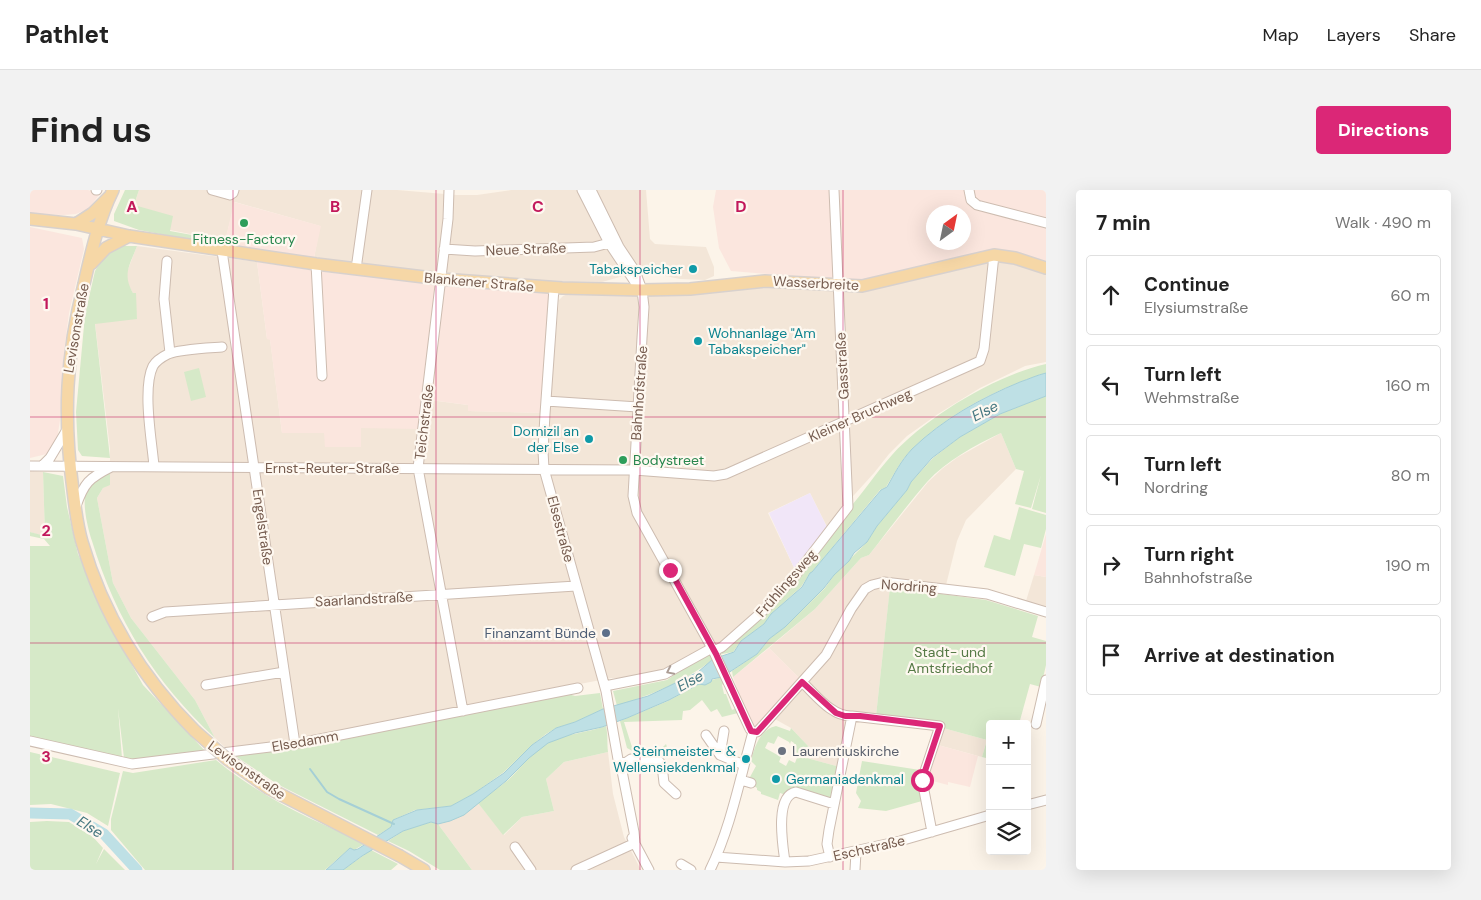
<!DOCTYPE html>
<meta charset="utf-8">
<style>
:root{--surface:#fff;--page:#f2f2f2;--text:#222;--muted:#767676;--line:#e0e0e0;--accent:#db2777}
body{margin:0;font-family:"DM Sans",sans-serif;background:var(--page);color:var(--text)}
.controls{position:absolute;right:15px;bottom:15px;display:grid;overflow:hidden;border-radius:5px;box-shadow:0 5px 20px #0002}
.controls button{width:45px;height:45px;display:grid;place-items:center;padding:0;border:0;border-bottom:1px solid var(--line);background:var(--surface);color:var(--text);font:25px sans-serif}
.compass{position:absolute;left:896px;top:15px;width:45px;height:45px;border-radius:50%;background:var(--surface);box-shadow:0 5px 20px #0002;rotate:33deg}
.stop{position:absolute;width:15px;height:15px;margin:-11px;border:4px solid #db2777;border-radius:50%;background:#fff}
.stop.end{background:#db2777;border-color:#fff;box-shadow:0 1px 5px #0008}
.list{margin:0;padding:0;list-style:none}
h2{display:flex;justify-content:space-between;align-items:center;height:65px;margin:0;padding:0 20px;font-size:21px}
h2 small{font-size:16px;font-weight:400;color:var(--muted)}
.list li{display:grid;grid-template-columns:32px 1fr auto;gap:15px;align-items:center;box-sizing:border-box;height:80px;margin:0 10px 10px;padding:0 10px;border:1px solid var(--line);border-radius:5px}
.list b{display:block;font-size:19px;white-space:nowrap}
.list p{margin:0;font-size:16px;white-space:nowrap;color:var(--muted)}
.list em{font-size:16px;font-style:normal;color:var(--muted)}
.icon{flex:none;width:28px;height:28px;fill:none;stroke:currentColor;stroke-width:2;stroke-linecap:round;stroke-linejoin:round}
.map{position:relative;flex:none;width:1016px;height:680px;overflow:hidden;border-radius:5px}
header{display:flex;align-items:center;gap:30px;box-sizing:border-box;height:70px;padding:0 25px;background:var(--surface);border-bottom:1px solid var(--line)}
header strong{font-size:24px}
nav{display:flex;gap:28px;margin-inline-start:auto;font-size:18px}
.intro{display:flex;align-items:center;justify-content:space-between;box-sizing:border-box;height:120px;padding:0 30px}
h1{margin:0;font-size:35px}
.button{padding:12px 22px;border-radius:5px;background:var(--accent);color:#fff;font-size:18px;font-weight:700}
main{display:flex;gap:30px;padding:0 30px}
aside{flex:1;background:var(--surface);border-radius:5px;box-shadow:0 5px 20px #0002}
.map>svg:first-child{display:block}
.residential{fill:#f3e6d8}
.commercial{fill:#fbe6de;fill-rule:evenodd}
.education{fill:#f1e6f8}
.green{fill:#d6e9c8;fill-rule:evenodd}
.water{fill:#bee0e5;stroke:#a5cfd6}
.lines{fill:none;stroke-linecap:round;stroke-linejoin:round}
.stream{stroke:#a5cfd6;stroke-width:2}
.river{stroke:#bee0e5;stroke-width:11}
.minor-casing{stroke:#cdbcb0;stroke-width:11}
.major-casing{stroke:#d8d1cd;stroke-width:14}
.minor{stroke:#fff;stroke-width:9}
.major{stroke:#f6d7a6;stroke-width:11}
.major-bridge-casing{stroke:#d8d1cd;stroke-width:14;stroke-linecap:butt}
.major-bridge{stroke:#f6d7a6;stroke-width:11}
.oneway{stroke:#ac9d95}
.route{stroke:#db2777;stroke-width:6}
.grid{fill:none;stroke:#c2185b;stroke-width:1;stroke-opacity:0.55}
.leisure-dot{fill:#2e9e5b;stroke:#fef8f0;stroke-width:2}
.culture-dot{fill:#0f9aa8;stroke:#fef8f0;stroke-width:2}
.service-dot{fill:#5c6f8a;stroke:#fef8f0;stroke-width:2}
.worship-dot{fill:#6b7280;stroke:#fef8f0;stroke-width:2}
.labels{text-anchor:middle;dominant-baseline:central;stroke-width:4.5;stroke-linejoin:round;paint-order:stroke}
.leisure-label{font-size:14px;fill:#27864d;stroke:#fef8f0}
.street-label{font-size:14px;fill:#755b4e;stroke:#fef8f0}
.culture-label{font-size:14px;fill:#0d838f;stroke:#fef8f0;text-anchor:end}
.service-label{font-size:14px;fill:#4e5e75;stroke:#fef8f0;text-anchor:end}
.park-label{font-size:14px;fill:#567a46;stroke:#fef8f0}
.worship-label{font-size:14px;fill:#5b616d;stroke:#fef8f0;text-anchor:start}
.water-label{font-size:15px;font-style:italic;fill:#457780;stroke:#fef8f0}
.grid-label{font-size:16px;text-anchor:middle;font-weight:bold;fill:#c2185b;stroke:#fef8f0;stroke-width:4.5;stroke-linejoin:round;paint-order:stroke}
</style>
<header>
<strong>Pathlet</strong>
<nav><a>Map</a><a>Layers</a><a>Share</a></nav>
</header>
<div class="intro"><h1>Find us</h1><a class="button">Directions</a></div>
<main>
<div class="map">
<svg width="1016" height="680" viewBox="0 0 1016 680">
<rect width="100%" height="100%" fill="#fcf4e9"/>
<!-- residential -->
<path class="residential" d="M109,0H367L427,5H447L481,0H616L620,49L625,54L676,57L684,77V86L675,90L650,89L611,81L572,92L510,91L422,85L284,68L290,36L205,12L195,51L140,40L104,15Z
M107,56L227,72L237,149H240L252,243H294L331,257V238L392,209L438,215L439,221L519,223L529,110L533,106L538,104L623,105L971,70L1016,82V172L995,176L950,198L908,224L877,246L859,264L844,283L815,315L797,337L780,303L738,323L766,382L715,435L688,454L675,458L640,480L603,488H581L441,515L269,548L254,554L198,560L185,548L165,510L101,428L83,393L67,308L73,298L80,294V259L65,133L107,128L103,103L97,93V82Z
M971,243L986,279L936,330L927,351L914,403L860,398L846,526L820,524L810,577L773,567L780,558L761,538L743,528L774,493L739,458L785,419L831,368L839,365L898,292L913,278L928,267Z
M0,281L13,282L15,347L0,342Z
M1004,385L1016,387V417L996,411Z
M913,538L957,550L952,567L908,555Z
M578,562L583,604L594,647L611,680H442L408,634L434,625L448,613L474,645L492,627L524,621L516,589L534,572Z"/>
<!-- commercial -->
<path class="commercial" d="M0,0H58L70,4L58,19L46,24L34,25L0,24Z
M686,0H1016V74L986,64L840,90L821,91L701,81L689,58L683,17ZM904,22H934V52H904Z
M204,12L291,36L284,68L194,56Z
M0,37L52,48L54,59L39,123L34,162L30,230L26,256L21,263L0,268Z
M227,72L294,82L396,92L422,97L519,102L517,165L512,223L438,221V215L393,209L389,239L331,238V257H295L294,243H252L240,150L237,149Z
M1016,344V387L1004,385Z
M739,458L769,488L726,536L723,537L721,535L703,487Z
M908,555L948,566L940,597L918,592V595L895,589Z"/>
<!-- education -->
<path class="education" d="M780,303L797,337L766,382L739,323Z"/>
<!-- green -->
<path class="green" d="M95,0H109L104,15L143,26L140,41L195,51L194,56L109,40L84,31V24Z
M87,56H107C100,75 92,84 103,103H106L107,129L65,134L80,268L52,266L48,260L46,222L55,125L65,81L74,66Z
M1016,174V183C1007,185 999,189 990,192C951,207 913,229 882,259C870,271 865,283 856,297L850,300L782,382L780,383L771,397L741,424L734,434L711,451L703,462L692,464L690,461L698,454C737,411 776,368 814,324C831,306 845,284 862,265C896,227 966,185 1016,174Z
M169,178L176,207L161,211L154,182Z
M1016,206V323L1002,319L1011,285L1001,318L985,314L994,281L986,279L971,243C945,255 916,271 897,292C877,315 858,341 839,365L831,368L785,419L703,487L702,481L727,464L739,449L755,437L795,398L804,385L837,352L847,336L877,300L881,292L903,268L930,247L970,224Z
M80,280V295L73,298L67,308L83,393L101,428L165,510L185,548C125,492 86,430 62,351C58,339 51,312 57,299C61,290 72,285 80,280Z
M13,282L33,286L37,317L48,364L83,441L113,495L176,562L109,572L94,568L88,518L92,568L0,551V356H20L14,349L0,346V342L15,346Z
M989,317L1016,325V339L1011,358L994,354L985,386L954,377L964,345L980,350Z
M860,397L956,410L1008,426L1002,447L1016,451V475L1011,497L1000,494L989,534H960V569L952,567L957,550L913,538L846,526Z
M679,464L683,469C655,492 622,504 587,516L583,501L637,490L663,472Z
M692,487L695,492L692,495L694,504H696L702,520L707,518L708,523L692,527L687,519L681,522L672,510L660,520L653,521L652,530L594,532L602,557L606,558L631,559L636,554L637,557L630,563H606L597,558L590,531L638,511L669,494Z
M535,503L545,506L570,503L573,519L545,532L526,538L516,544L502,555L474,582L443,604L421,616L385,620L363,630L361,637L348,645L247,594L204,565Z
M576,536C578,545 577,553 578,562L534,572L516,589L524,621L492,627L473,645L448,613C457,605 469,598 478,590C491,578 502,562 518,553C536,543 557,543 576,536Z
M746,536L760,541L761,538L780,558L773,567L810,577L804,610L800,612L759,599L756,605L750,603L748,610L731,604V602L727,600V598L722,594L720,587L726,576L721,571C724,558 730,539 746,536ZM748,546L759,552L760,554L761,551L764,553L763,556L765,557V560L763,562L768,565L765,573L759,570L756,576L749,572L751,567L735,558L738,552L744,554Z
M0,562L90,583L78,636L57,623L21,614L0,615Z
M186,570C231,607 283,631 336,653L324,660L320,658L295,680H115L81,640V629L93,581L103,583Z
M832,571L890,580L889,600L892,611L856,621L828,618L831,611L826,603Z
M17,631L39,632L63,647L73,658L66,674L74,659L95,680H0V632Z
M401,632L408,634L442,680H410L379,661L358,651L373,641Z
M341,660L368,674L361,680H313Z"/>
<!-- water -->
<path class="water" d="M1016,183V206L970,224L930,247L902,268L881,292L877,300L847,336L837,352L824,363L819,371L804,385L794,398L755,437L739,449L727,464L692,487L682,489L681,492L675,495L669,494L639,510L597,528L572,537L545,543L518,553L499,568L476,591L434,625L420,631L408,634L401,632L373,641L332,666L313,680H296L320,658L324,660L328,659L361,637L363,630L387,620L421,616L443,604L474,583L502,555L526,538L545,532L573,519L618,506L637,497L668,482L683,469L704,462L711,451L734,434L741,424L772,397L780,383L782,382L851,300L857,297C865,283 870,272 882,259C913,229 951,208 990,192C999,189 1007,185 1016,183Z"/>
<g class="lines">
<!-- stream -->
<path class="stream" d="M280,579L297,602L309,609L364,634"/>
<!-- river -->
<path class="river" d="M0,623L40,624L74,644L107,680"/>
<defs>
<path id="minor" d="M66,0H67
M182,0L200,5L203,3L204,0
M419,0L418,29L388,278L433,521
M552,0L579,53L607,95
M561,0L589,57L605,81L612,100L614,117L612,148L603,306L607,323L682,458L720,539L723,542
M939,0L941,10L947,15L1016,33
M414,59L445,61L564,57L579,53
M192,61L265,554
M137,71L134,109L140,163
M286,74L292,186
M326,79L337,0
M524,98L515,224L513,261L514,279L576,501L589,575L592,581L604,642L605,653
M516,211L608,217
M0,276L604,280L684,286L696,284L950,171L954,159L964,65
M12,276L20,268L38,238
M124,276C122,252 112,198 123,176C126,171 132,167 138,164C150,159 178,158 192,157
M46,316C54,293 59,288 81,277
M122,427L135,422L546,396
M684,461L692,457L735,419L765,386L818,317L804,0
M772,492C786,505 802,527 822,526
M176,495L254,482
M575,496L635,484L682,458
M1006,534L1016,490
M723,542H727L737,531L796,465L821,419L835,399L842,395L854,392L957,404L1016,422
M676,545L690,565L714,575
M0,551L102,574L265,554L548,498
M690,565L694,541
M590,572L595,573L601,576L618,571
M595,573L601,569L628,570L632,575L634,593L646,604
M711,590L721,593
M997,615L1016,610
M602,648L619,680
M485,657L501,680
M686,667L755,672L779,671L870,651L960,625
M800,667L797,654L799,640L822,526L910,536L892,590L902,642
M755,672C753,657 744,606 766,602L804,614
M651,674L661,680
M546,680L605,653
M680,680C701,637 710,588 723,542
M825,680L826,662"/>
<path id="major" d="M83,0C69,28 61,63 54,94C36,165 33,227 43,300C45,317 47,335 52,352C73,424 112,488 165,541
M0,29L46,34L99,46L286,74L411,89L532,98L612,100L660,99L735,91L832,96L964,65L985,68L1016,78
M46,34L63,23L79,7
M61,74L76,58L99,46
M370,666L394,680"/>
</defs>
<!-- minor casing -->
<use href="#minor" class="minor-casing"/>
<!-- major casing -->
<use href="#major" class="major-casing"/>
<!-- minor -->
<use href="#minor" class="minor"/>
<!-- major -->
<use href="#major" class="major"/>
<defs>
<path id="major-bridge" d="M165,541L197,569L238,598L370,666"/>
</defs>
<!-- major-bridge casing -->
<use href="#major-bridge" class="major-bridge-casing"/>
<!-- major-bridge -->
<use href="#major-bridge" class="major-bridge"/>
</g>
<!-- one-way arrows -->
<defs><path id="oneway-chevron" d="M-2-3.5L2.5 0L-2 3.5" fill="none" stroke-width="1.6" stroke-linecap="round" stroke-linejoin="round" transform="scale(1.25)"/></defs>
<use class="oneway" href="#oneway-chevron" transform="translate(640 481) rotate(154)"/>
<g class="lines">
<!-- route -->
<path class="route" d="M640,380L686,464L721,541L727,542L772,492L806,523L815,526H830L910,536L892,590"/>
</g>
<!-- grid -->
<path class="grid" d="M203,0V680M406,0V680M610,0V680M813,0V680M0,227H1016M0,453H1016"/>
<!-- markers -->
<g class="leisure-dot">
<circle cx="214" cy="33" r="5"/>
<circle cx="593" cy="270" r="5"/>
</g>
<g class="culture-dot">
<circle cx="663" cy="79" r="5"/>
<circle cx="668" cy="151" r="5"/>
<circle cx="559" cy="249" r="5"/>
<circle cx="716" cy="569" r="5"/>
<circle cx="746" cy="589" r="5"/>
</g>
<circle class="service-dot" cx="576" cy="443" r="5"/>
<circle class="worship-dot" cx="752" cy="561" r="5"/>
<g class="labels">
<!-- leisure labels -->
<g class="leisure-label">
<text x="214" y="49">Fitness-Factory</text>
<text x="603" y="270" text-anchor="start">Bodystreet</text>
</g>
<!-- street labels -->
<g class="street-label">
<text transform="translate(496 59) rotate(-2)">Neue Straße</text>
<text transform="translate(449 92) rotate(5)">Blankener Straße</text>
<text transform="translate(786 93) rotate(3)">Wasserbreite</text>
<text transform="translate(46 138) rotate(-80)">Levisonstraße</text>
<text transform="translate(812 176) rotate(-93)">Gasstraße</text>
<text transform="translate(609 203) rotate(-86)">Bahnhofstraße</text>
<text transform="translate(830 225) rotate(-24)">Kleiner Bruchweg</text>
<text transform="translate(394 232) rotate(-83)">Teichstraße</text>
<text x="302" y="278">Ernst-Reuter-Straße</text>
<text transform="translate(233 337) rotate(82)">Engelstraße</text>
<text transform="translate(531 339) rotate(75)">Elsestraße</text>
<text transform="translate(756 393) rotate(-49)">Frühlingsweg</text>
<text transform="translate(879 396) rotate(4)">Nordring</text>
<text transform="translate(334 409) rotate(-3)">Saarlandstraße</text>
<text transform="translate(275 551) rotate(-10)">Elsedamm</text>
<text transform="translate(217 580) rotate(35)">Levisonstraße</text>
<text transform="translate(839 658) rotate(-13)">Eschstraße</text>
</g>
<!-- culture labels -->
<g class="culture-label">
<text x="653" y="79">Tabakspeicher</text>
<text x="678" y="143" text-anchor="start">Wohnanlage "Am<tspan x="678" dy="16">Tabakspeicher"</tspan></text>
<text x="549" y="241">Domizil an<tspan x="549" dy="16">der Else</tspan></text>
<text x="706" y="561">Steinmeister- &amp;<tspan x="706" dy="16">Wellensiekdenkmal</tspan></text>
<text x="756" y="589" text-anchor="start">Germaniadenkmal</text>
</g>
<!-- service labels -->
<g class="service-label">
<text x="566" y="443">Finanzamt Bünde</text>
</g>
<!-- park labels -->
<g class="park-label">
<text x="920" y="462">Stadt- und<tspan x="920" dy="16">Amtsfriedhof</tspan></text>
</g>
<!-- worship labels -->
<g class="worship-label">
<text x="762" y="561">Laurentiuskirche</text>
</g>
<!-- water labels -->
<g class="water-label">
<text transform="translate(955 221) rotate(-27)">Else</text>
<text transform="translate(660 491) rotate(-29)">Else</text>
<text transform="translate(60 637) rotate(32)">Else</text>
</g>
</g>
<g class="grid-label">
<text x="102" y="22">A</text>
<text x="305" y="22">B</text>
<text x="508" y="22">C</text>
<text x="711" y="22">D</text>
<text x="16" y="119">1</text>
<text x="16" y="346">2</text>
<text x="16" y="572">3</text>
</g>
</svg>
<div class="controls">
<button>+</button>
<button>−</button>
<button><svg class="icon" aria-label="layers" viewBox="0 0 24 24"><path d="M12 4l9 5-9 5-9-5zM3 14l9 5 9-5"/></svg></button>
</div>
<svg class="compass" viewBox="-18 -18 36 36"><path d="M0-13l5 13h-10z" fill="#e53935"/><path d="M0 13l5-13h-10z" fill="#767676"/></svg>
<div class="stop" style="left:892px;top:590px"></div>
<div class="stop end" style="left:640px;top:380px"></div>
</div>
<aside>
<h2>7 min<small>Walk · 490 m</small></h2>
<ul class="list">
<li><svg class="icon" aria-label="ahead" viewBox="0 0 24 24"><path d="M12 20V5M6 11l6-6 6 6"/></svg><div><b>Continue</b><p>Elysiumstraße</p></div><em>60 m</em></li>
<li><svg class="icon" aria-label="left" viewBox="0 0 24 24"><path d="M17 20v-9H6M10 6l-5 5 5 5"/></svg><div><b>Turn left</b><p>Wehmstraße</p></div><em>160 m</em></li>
<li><svg class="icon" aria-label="left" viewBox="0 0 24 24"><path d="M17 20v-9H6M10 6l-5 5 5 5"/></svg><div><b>Turn left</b><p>Nordring</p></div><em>80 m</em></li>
<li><svg class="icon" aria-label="right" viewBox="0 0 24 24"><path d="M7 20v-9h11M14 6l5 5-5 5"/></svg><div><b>Turn right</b><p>Bahnhofstraße</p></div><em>190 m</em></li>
<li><svg class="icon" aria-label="arrive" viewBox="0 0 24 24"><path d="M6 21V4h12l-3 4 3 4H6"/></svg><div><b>Arrive at destination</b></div></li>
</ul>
</aside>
</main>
